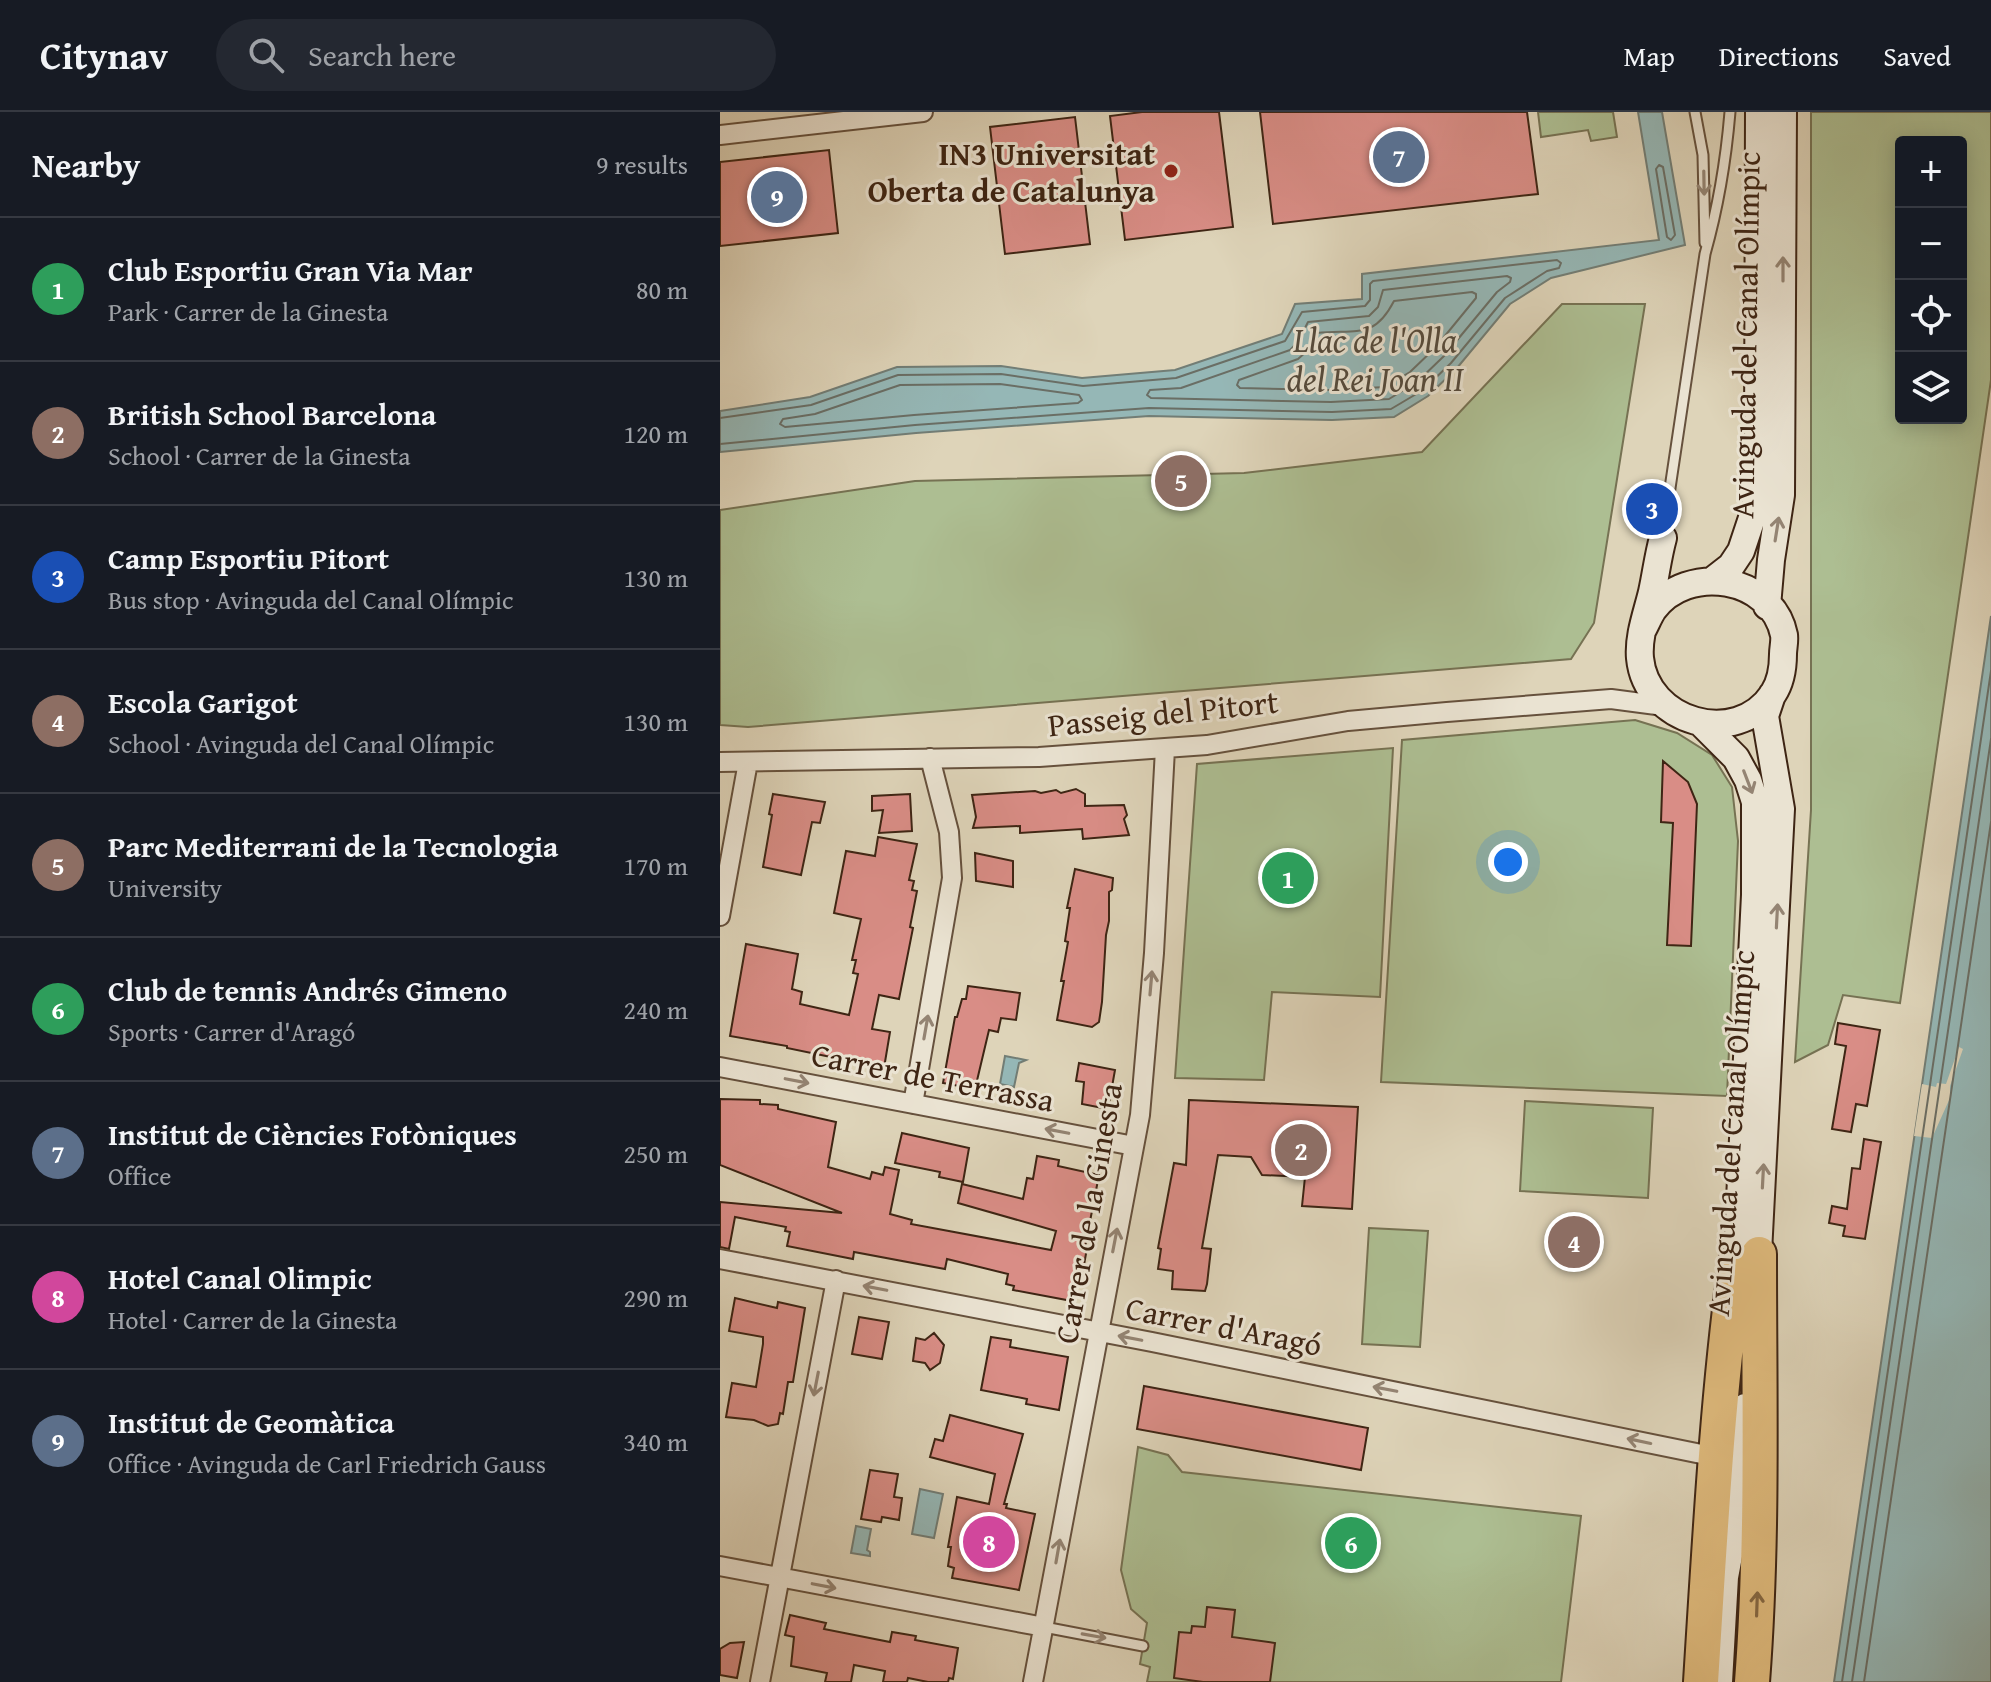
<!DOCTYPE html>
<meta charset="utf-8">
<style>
:root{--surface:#171b24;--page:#242831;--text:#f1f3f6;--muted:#9ea1a6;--line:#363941;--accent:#c59692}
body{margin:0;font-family:"Gentium Book Plus",serif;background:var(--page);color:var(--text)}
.controls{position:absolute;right:24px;top:24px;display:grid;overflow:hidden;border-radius:8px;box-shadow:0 4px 20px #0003}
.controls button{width:72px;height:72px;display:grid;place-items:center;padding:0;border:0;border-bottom:2px solid var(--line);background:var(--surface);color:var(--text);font:40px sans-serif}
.you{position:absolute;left:788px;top:750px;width:28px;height:28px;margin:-20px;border:6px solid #fff;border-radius:50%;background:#1a73e8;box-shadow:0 0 0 12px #1a73e833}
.badge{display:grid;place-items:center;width:52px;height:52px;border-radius:50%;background:var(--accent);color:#fff;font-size:26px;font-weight:700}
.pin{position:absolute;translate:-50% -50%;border:4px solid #fff;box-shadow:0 2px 8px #0006}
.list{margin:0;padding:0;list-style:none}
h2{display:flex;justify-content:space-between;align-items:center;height:104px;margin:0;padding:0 32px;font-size:34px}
h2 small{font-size:26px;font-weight:400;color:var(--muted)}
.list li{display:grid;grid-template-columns:52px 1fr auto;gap:24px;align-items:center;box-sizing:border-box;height:144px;padding:0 32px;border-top:2px solid var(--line)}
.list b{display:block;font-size:30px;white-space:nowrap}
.list p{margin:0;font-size:26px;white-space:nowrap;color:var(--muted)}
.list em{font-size:26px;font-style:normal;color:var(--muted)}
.icon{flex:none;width:44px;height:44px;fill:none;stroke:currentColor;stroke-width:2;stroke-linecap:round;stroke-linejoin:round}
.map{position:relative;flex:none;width:1271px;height:1570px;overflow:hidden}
header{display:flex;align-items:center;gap:48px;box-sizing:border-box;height:112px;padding:0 40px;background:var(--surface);border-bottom:2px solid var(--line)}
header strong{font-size:38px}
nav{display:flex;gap:44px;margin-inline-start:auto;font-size:28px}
.search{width:560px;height:72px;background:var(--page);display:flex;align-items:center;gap:20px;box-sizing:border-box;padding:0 28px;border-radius:44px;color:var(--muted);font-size:30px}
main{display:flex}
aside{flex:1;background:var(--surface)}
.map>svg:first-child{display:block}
.green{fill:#adbe92;stroke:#767253;stroke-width:2;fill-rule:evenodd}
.water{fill:#95b7b6;stroke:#727d75;stroke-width:2}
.pier{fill:#ded4b9}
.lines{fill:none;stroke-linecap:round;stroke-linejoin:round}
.shore{stroke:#6a6e65;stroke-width:2}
.building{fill:#d98d86;stroke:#3e2514;stroke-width:2}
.lane-casing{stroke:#66513d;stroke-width:13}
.street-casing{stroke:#66513d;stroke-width:22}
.secondary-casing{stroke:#3e2514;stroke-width:30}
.highway-casing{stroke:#3e2514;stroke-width:38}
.lane{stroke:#eae3d2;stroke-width:9}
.street{stroke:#eae3d2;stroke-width:18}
.secondary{stroke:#eae3d2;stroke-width:26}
.highway{stroke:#dfba7c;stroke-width:34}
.oneway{stroke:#948473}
.oneway2{stroke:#866843}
.poi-dot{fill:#8f2418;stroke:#eae3d2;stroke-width:3}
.labels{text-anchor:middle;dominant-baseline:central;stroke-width:6;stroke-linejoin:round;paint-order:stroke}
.poi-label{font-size:32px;font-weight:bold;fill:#3e2514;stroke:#eae3d2;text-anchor:end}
.street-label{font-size:32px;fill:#3e2514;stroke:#eae3d2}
.water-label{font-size:34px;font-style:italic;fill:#544a3c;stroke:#eae3d2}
</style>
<header>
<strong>Citynav</strong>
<div class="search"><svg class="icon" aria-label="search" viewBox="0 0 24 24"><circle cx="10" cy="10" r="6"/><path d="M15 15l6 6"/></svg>Search here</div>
<nav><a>Map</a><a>Directions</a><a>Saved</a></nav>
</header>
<main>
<aside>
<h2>Nearby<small>9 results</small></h2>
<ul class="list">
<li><span class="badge" style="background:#2e9e5b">1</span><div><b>Club Esportiu Gran Via Mar</b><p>Park · Carrer de la Ginesta</p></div><em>80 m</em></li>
<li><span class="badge" style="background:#8d6e63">2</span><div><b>British School Barcelona</b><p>School · Carrer de la Ginesta</p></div><em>120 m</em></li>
<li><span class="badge" style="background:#1a4fb4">3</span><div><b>Camp Esportiu Pitort</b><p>Bus stop · Avinguda del Canal Olímpic</p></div><em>130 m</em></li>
<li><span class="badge" style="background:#8d6e63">4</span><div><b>Escola Garigot</b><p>School · Avinguda del Canal Olímpic</p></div><em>130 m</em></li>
<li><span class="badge" style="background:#8d6e63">5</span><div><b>Parc Mediterrani de la Tecnologia</b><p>University</p></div><em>170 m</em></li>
<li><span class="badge" style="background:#2e9e5b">6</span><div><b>Club de tennis Andrés Gimeno</b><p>Sports · Carrer d'Aragó</p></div><em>240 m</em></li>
<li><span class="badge" style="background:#5c6f8a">7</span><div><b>Institut de Ciències Fotòniques</b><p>Office</p></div><em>250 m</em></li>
<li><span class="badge" style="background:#d1479c">8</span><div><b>Hotel Canal Olimpic</b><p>Hotel · Carrer de la Ginesta</p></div><em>290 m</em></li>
<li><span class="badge" style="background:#5c6f8a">9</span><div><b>Institut de Geomàtica</b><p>Office · Avinguda de Carl Friedrich Gauss</p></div><em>340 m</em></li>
</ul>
</aside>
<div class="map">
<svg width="1271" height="1570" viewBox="0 0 1271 1570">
<rect width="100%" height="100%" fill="#ded4b9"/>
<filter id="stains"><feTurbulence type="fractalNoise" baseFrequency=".0025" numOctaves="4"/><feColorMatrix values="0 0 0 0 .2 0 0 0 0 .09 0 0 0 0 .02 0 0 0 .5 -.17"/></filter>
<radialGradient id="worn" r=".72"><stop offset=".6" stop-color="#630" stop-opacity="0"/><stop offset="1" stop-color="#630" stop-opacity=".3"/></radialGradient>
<!-- green -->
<path class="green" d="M818,0H893L897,25L871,29L868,18L821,25Z
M1091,0H1271V268L1180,891L1123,883L1108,933L1075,950L1091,698ZM1241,30V306H1181V30Z
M842,192H925L874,511L851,547L28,615L0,613V398L195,369L524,361L702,340Z
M915,608L957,621L992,643L1012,675L1018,729L1007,984L661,970L682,628Z
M673,636L660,885L552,880L544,968L455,966L477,652Z
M805,989L933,996L928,1086L800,1079Z
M649,1116L708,1119L700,1235L642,1232Z
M418,1335L448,1343L462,1360L861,1404L841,1570H427L430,1555L420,1552L427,1511L411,1497L401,1458Z"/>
<!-- water -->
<path class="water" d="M918,0H942L965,133L831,166L790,192L737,256L708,284L674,305L612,308L429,304L196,321L0,340V299L90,285L177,255L281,254L362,266L455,258L562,222L575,192L642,187V162L939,128Z
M1271,504V1570H1114Z
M285,944L306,948L299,951L294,975L280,972Z
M200,1377L223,1382L214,1426L192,1422Z
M136,1414L151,1417L147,1438L150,1440V1444L131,1441Z"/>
<!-- pier -->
<path class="pier" d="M1239,935L1243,937L1230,974V986L1212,1026L1194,1024L1202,972L1216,975L1217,971L1226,972Z"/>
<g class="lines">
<!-- shore -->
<path class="shore" d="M939,53L943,55L955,123L951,128L947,125L936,57Z
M787,164L791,166L790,170L777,180L724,244L697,270L669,287L611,290L431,286L427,283L430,278L461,276L570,238L578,230L588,210L649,204L658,195L663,178Z
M752,180L756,182V186L715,236L690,260L665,275L611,278L520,276L517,273L519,268L578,247L587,239L597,221C636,217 654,228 674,189Z
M280,272L359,283L362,288L358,291L194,303L65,315L60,312L63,307L95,302L180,273Z
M0,306L91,293L178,263L281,262L363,274L456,266L565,229L582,200L645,194L650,188V172L653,169L837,148L841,151L839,156L827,159L785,186L731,251L703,278L671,297L612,300L429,296L195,313L0,332
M1122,1570L1271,559
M1132,1570L1271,627
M1144,1570L1271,710"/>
</g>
<!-- building -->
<path class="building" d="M422,0H499L513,115L405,128L390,4Z
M540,0H807L818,82L553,112Z
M355,5L370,132L285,142L270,15Z
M109,38L118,121L0,134V50Z
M943,649L968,670L977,692L971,834L947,833L953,711L941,710Z
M356,677L365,682V694L404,693L407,703L404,707L409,723L363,727L362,717L300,721V714L253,716L256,705L252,683L315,679L321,681L336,678L341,681Z
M53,682L105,690L100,711L92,710L81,763L43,755L52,703L49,702Z
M190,682L192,719L159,721L163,698L152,699V684Z
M158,725L197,732L189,768L194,769L192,778L197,779L190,815L193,816L179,887L159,883L152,917L170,920L164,956L67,936V934L10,924L26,832L78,842L72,877L82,880L80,892L129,903L138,862L133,861L136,848H132L141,807L114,801L126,739L155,744Z
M255,741L293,749V775L256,769Z
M355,757L393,766L392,778L389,780V809L386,823L382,890L379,910L372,915L337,908L344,869H341L348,830L345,829L350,796H347Z
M248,874L300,881L296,908L281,906L278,920L269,918L255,977L223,971L235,905H237L242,887H246Z
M1118,911L1160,918L1147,994L1136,992L1131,1020L1112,1017L1126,934L1115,932Z
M359,951L395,958L388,997L362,992L364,970L356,969Z
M0,987L40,988V992L58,993V997L116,1010L108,1055L150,1067L152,1060L163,1063L165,1055L179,1058L170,1102L192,1108L191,1112L331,1138L336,1119L238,1091L242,1072L303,1087L307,1066L313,1067L317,1044L339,1048L338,1054L379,1063L365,1135L367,1136L361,1170L356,1168L352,1189L293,1178L294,1174L286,1172L288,1162L227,1147L225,1157L134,1140L133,1147L67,1134L70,1120L65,1119L66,1115L15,1105L9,1137L0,1135V1090L122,1101L0,1053Z
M469,988L638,995L632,1097L582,1094L585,1065L542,1063L531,1045L498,1043L482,1136L491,1137L487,1172L485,1179L452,1177L453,1159L438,1157L441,1137L438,1136L454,1051L466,1053Z
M182,1021L249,1036L243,1070L219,1065L220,1060L175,1051Z
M1144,1027L1161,1030L1145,1127L1123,1124L1125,1114L1109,1111L1112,1094L1127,1097L1132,1056L1140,1057Z
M15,1186L57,1196L58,1190L85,1196L73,1270H68L63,1302L60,1301L58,1312L48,1314L34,1308L6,1305L12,1271L36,1275L43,1232V1225L9,1219Z
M139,1205L169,1210L162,1247L132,1242Z
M214,1221L224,1233L220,1251L210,1258L205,1251L193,1249L196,1226L205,1228Z
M271,1225L291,1228L290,1235L348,1245L339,1298L306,1292L307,1287L261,1278Z
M424,1274L648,1316L641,1358L417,1317Z
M230,1303L303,1322L284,1392H287L286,1396L315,1402L299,1478L232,1466L234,1456L228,1454L231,1435H228L237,1385L269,1392L275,1362L210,1345L215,1327L223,1329Z
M150,1358L178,1362L174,1385L182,1386L179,1408L162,1405L161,1410L141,1407Z
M487,1495L515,1498L512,1525L555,1531L550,1570H483L454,1566L459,1520L471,1521L472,1514L485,1515Z
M70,1503L106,1511L104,1517L170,1530L172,1520L196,1524L195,1528L238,1536L233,1567L229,1566L228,1570H208L188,1566L187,1570H163L165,1559L134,1553L131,1570H105L107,1561L71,1554L74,1525L65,1523Z
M24,1530L17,1566L0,1563V1537L10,1531Z"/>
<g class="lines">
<defs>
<path id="lane" d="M975,0L983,43L985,131
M943,423L985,142C998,96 1006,48 1010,0
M324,1515L423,1534"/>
<path id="street" d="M0,23L203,0
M0,650L319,645L487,633L628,609L727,600L891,587L944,594
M0,804L28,650
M0,955L414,1034
M193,992L232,766L229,720L210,646
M0,1147L432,1230L996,1345
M0,1454L324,1515
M40,1570L116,1168
M313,1570L420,1003L434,841L445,637"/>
<path id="secondary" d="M993,468L1011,454L1021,439L1035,397L1038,336L1039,0
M1047,494L1051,448L1061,383L1063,0
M922,519C926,512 929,504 933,498C967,451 1052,464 1064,523C1065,529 1063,536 1063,542C1063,557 1061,570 1053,582C1016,637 926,610 920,546C918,524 927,501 932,480C936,462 938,444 943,426
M980,610L1016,646L1028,668L1035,690V783L1016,1169
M1037,1160L1061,697L1045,604L1052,583
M999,1570L1005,1465L1013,1422L1025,1295"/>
<path id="highway" d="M981,1570C990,1430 997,1290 1016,1150
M1032,1570C1043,1428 1039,1285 1039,1142"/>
</defs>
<!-- lane casing -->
<use href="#lane" class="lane-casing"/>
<!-- street casing -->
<use href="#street" class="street-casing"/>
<!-- secondary casing -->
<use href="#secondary" class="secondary-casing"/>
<!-- highway casing -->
<use href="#highway" class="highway-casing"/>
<!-- lane -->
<use href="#lane" class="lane"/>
<!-- street -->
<use href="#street" class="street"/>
<!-- secondary -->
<use href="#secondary" class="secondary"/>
<!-- highway -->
<use href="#highway" class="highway"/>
</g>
<!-- one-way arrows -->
<defs><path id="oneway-shaft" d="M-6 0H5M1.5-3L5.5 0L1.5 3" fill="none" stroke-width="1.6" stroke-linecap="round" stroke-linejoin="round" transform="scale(2)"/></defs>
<g class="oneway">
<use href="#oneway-shaft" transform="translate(984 71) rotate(89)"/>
<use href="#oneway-shaft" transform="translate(1063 157) rotate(-90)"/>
<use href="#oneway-shaft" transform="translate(1057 417) rotate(-81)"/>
<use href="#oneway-shaft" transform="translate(1028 670) rotate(69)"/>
<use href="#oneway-shaft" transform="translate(1057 804) rotate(-87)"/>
<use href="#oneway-shaft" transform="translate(431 871) rotate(-85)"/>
<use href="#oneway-shaft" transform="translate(206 915) rotate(-80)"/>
<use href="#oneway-shaft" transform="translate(77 969) rotate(11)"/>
<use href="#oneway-shaft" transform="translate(337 1019) rotate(-169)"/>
<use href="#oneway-shaft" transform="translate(1043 1064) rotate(-87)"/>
<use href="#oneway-shaft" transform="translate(395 1128) rotate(-79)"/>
<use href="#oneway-shaft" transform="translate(155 1176) rotate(-169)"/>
<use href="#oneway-shaft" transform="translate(410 1226) rotate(-169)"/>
<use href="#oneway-shaft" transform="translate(96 1272) rotate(101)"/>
<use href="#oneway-shaft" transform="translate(665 1277) rotate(-169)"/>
<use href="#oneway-shaft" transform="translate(919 1329) rotate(-168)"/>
<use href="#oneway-shaft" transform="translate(338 1439) rotate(-80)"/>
<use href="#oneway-shaft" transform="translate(104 1474) rotate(11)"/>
<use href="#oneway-shaft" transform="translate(374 1524) rotate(10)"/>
</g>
<use class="oneway2" href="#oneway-shaft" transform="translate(1037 1492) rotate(-88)"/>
<!-- markers -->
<circle class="poi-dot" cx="451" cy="59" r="8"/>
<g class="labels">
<!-- poi labels -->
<g class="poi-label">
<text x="435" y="41">IN3 Universitat<tspan x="435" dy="37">Oberta de Catalunya</tspan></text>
</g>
<!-- street labels -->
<g class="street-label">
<text transform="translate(1025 223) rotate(-89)">Avinguda del Canal Olímpic</text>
<text transform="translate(443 601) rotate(-6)">Passeig del Pitort</text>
<text transform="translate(213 965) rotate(11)">Carrer de Terrassa</text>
<text transform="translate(1010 1021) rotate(-86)">Avinguda del Canal Olímpic</text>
<text transform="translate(368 1101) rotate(-80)">Carrer de la Ginesta</text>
<text transform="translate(504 1214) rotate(11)">Carrer d'Aragó</text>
</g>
<!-- water labels -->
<g class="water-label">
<text x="655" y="227">Llac de l'Olla<tspan x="655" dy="39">del Rei Joan II</tspan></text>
</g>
</g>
<rect width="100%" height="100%" filter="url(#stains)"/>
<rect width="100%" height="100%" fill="url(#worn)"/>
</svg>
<div class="controls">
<button>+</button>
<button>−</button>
<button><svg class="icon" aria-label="locate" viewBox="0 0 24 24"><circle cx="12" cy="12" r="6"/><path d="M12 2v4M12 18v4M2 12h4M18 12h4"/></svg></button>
<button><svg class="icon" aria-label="layers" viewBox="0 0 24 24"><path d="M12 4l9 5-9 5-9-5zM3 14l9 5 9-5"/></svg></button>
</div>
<div class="you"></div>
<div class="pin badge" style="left:568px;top:766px;background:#2e9e5b">1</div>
<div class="pin badge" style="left:581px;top:1038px;background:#8d6e63">2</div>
<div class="pin badge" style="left:932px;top:397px;background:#1a4fb4">3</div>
<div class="pin badge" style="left:854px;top:1130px;background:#8d6e63">4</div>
<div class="pin badge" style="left:461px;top:369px;background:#8d6e63">5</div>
<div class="pin badge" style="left:631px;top:1431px;background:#2e9e5b">6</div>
<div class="pin badge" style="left:679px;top:45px;background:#5c6f8a">7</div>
<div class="pin badge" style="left:269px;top:1430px;background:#d1479c">8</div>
<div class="pin badge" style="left:57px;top:85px;background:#5c6f8a">9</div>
</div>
</main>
